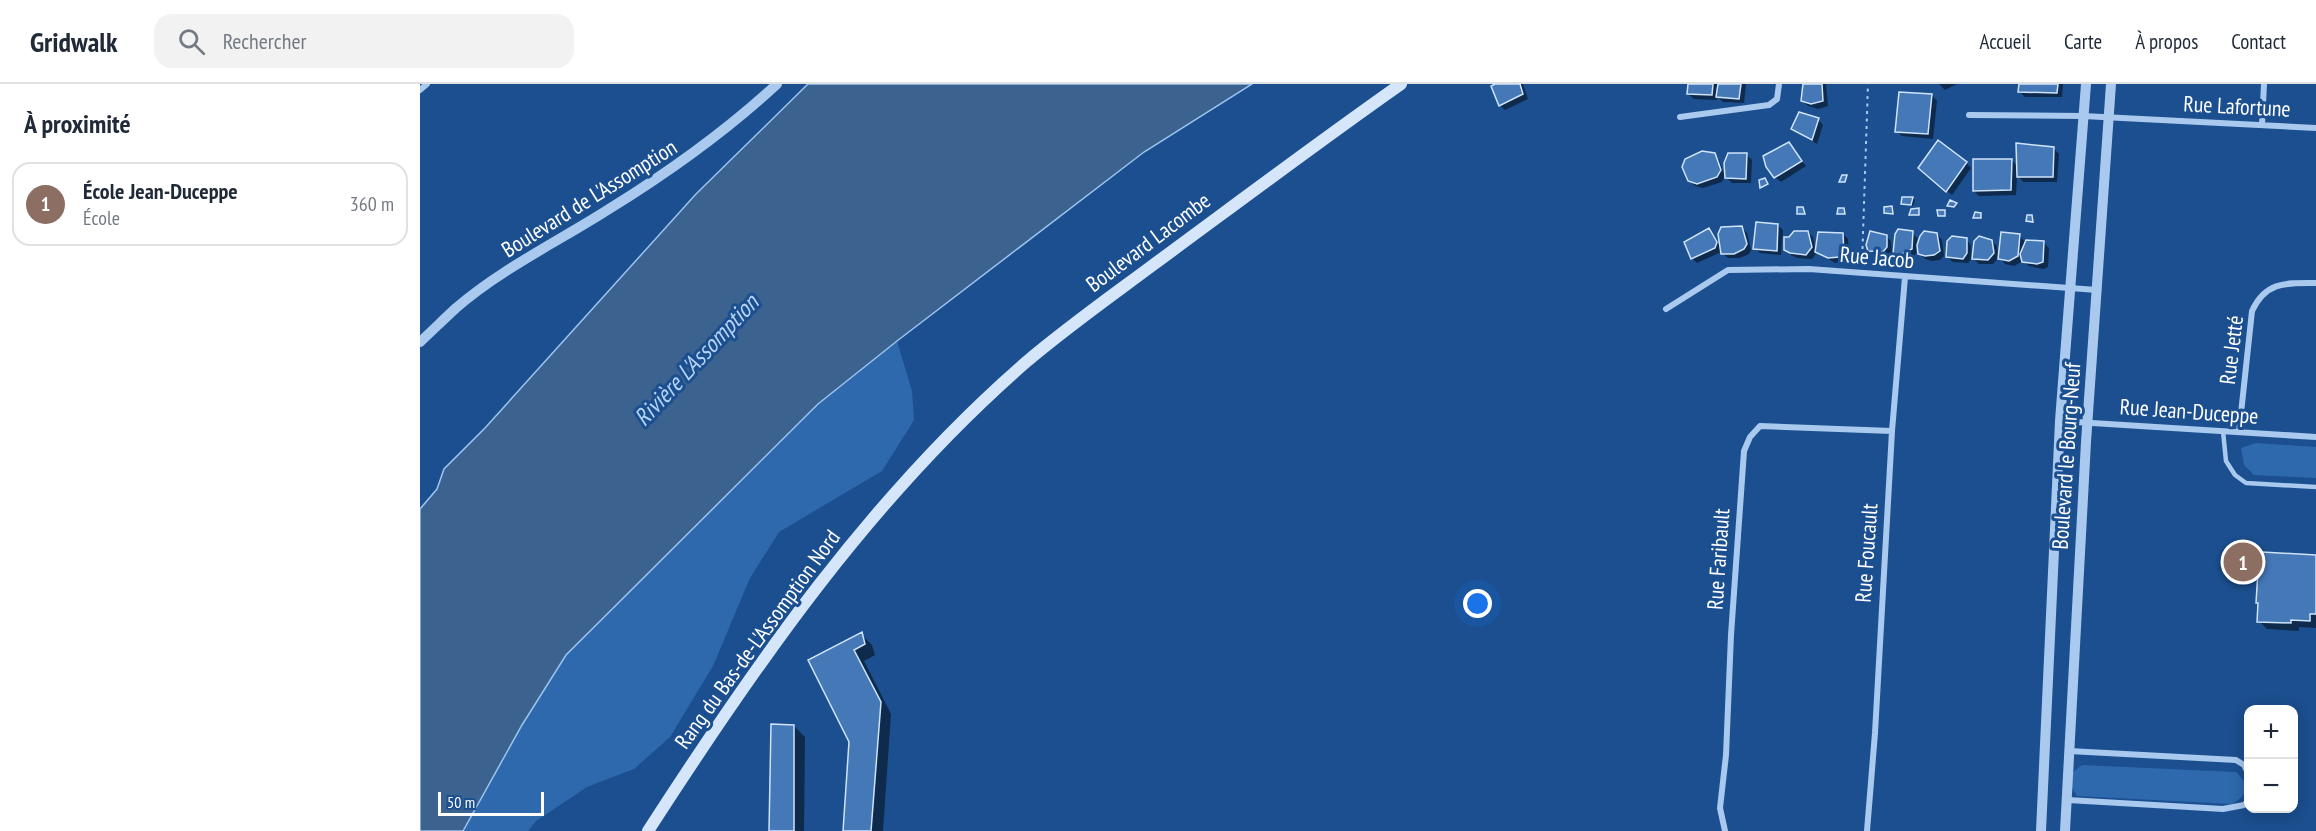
<!DOCTYPE html>
<html lang="fr">
<meta charset="utf-8">
<style>
:root{--surface:#fff;--page:#f2f2f3;--text:#1f2937;--muted:#747a83;--line:#e0e1e3;--accent:#84754c}
body{margin:0;font-family:"PT Sans Narrow",sans-serif;background:var(--page);color:var(--text)}
.controls{position:absolute;right:18px;bottom:18px;display:grid;overflow:hidden;border-radius:12px;box-shadow:0 3px 15px #0003}
.controls button{width:54px;height:54px;display:grid;place-items:center;padding:0;border:0;border-bottom:2px solid var(--line);background:var(--surface);color:var(--text);font:30px sans-serif}
.scale{position:absolute;left:18px;bottom:15px;width:106px;box-sizing:border-box;padding-left:6px;border:3px solid #fff;border-top:0;font-size:16px;line-height:21px;white-space:nowrap;color:#fff;-webkit-text-stroke:4px #1b4f8f;paint-order:stroke}
.you{position:absolute;left:1058px;top:520px;width:21px;height:21px;margin:-15px;border:4px solid #fff;border-radius:50%;background:#1a73e8;box-shadow:0 0 0 9px #1a73e833}
.badge{display:grid;place-items:center;width:39px;height:39px;border-radius:50%;background:var(--accent);color:#fff;font-size:20px;font-weight:700}
.pin{position:absolute;translate:-50% -50%;border:3px solid #fff;box-shadow:0 2px 6px #0006}
.list{margin:0;padding:0;list-style:none}
h2{display:flex;justify-content:space-between;align-items:center;height:78px;margin:0;padding:0 24px;font-size:26px}
h2 small{font-size:20px;font-weight:400;color:var(--muted)}
.list li{display:grid;grid-template-columns:39px 1fr auto;gap:18px;align-items:center;box-sizing:border-box;height:84px;margin:0 12px 12px;padding:0 12px;border:2px solid var(--line);border-radius:18px}
.list b{display:block;font-size:22px;white-space:nowrap}
.list p{margin:0;font-size:20px;white-space:nowrap;color:var(--muted)}
.list em{font-size:20px;font-style:normal;color:var(--muted)}
.icon{flex:none;width:33px;height:33px;fill:none;stroke:currentColor;stroke-width:2;stroke-linecap:round;stroke-linejoin:round}
.map{position:relative;flex:none;width:1896px;height:747px;overflow:hidden}
header{display:flex;align-items:center;gap:36px;box-sizing:border-box;height:84px;padding:0 30px;background:var(--surface);border-bottom:2px solid var(--line)}
header strong{font-size:28px}
nav{display:flex;gap:33px;margin-inline-start:auto;font-size:21px}
.search{width:420px;height:54px;background:var(--page);display:flex;align-items:center;gap:15px;box-sizing:border-box;padding:0 21px;border-radius:18px;color:var(--muted);font-size:22px}
main{display:flex}
aside{flex:1;background:var(--surface)}
.map>svg:first-child{display:block}
.green{fill:#2e69ad}
.water{fill:#3c6290;stroke:#9cc4f0;stroke-width:1.5}
.shadow{fill:#0007}
.building{fill:#4478b7;stroke:#cfe3fa;stroke-width:1.5}
.lines{fill:none;stroke-linecap:round;stroke-linejoin:round}
.path{stroke:#a9c9ee;stroke-width:2;stroke-dasharray:3 4.5;stroke-linecap:butt}
.service{stroke:#a9c9ee;stroke-width:4.5}
.minor{stroke:#a9c9ee;stroke-width:6}
.tertiary{stroke:#a9c9ee;stroke-width:10}
.secondary{stroke:#d6e6fa;stroke-width:12}
.labels{text-anchor:middle;dominant-baseline:central;stroke-width:6;stroke-linejoin:round;paint-order:stroke}
.street-label{font-size:22px;fill:#fff;stroke:#1b4f8f}
.water-label{font-size:24px;font-style:italic;fill:#b5d3f5;stroke:#1b4f8f}
</style>
<header>
<strong>Gridwalk</strong>
<div class="search"><svg class="icon" aria-label="search" viewBox="0 0 24 24"><circle cx="10" cy="10" r="6"/><path d="M15 15l6 6"/></svg>Rechercher</div>
<nav><a>Accueil</a><a>Carte</a><a>À propos</a><a>Contact</a></nav>
</header>
<main>
<aside>
<h2>À proximité<small></small></h2>
<ul class="list">
<li><span class="badge" style="background:#8d6e63">1</span><div><b>École Jean-Duceppe</b><p>École</p></div><em>360 m</em></li>
</ul>
</aside>
<div class="map">
<svg width="1896" height="747" viewBox="0 0 1896 747">
<rect width="100%" height="100%" fill="#1b4f8f"/>
<!-- green -->
<path class="green" d="M477,257L492,307L494,336L462,387L359,448L330,494L293,582L250,653L214,685L167,703L116,737L108,747H43L102,641L146,571L398,320Z
M1836,359L1896,363V394L1834,391L1824,381L1821,364Z
M1662,681L1816,688C1831,702 1829,710 1812,720L1657,712L1651,702L1653,688Z"/>
<!-- water -->
<path class="water" d="M388,0H832L724,68L477,257L398,320L146,571L102,641L43,747H0V425L17,405L24,385L65,344L276,110Z"/>
<!-- shadow -->
<path class="shadow" d="M1079,0H1103L1108,15L1085,26L1080,21Z
M1270,0H1326L1324,19L1303,18L1297,12V16L1274,15L1268,10Z
M1385,0H1406L1408,22L1398,25L1388,22L1382,17Z
M1519,0H1537L1525,6Z
M1600,0H1643L1642,13H1605L1600,8Z
M1512,11L1517,17L1513,55L1482,52L1477,47Z
M1398,35L1403,41L1397,60L1372,44Z
M1369,60L1386,82L1361,98L1355,93Z
M1634,65L1639,70L1637,98H1603L1597,91L1596,111L1559,112L1554,107L1592,76L1598,83Z
M1294,70L1299,76L1305,92L1302,98L1283,104L1275,102L1269,96Z
M1327,71L1332,76L1331,99H1312L1305,92Z
M1546,79L1551,84L1532,111L1505,89Z
M1493,114L1495,116L1493,122L1482,119L1483,115Z
M1358,141L1363,146L1361,171L1340,169L1335,164Z
M1322,143L1327,149L1331,166L1329,170L1320,174H1308L1301,168L1277,179L1272,174L1289,146L1301,164Z
M1388,148L1393,153L1396,167L1423,150L1428,155L1429,176L1415,179L1397,168L1392,175L1377,174L1371,171L1366,165Z
M1492,149L1497,154L1496,170L1484,177L1474,170Z
M1517,150L1522,156L1524,172L1520,176L1512,177L1505,175L1499,169Z
M1599,151L1606,159H1624L1629,164L1628,183L1623,185L1609,182L1603,177L1594,182L1585,180L1580,174Z
M1466,152L1471,157L1472,168L1468,172H1455L1450,166Z
M1546,155L1551,161V175L1548,179L1533,178L1527,173Z
M1572,157L1577,162L1578,174L1573,180H1559L1553,174Z
M1896,472V544L1879,543V547L1847,545L1839,537L1840,521L1837,519Z
M441,550L452,561L455,571L444,577L471,630L463,747H424L431,658L390,577Z
M374,642L385,653L384,747H350Z"/>
<!-- building -->
<path class="building" d="M1075,0H1100L1103,10L1079,22L1071,2Z
M1268,0H1293L1292,11L1267,10Z
M1298,0H1321L1319,15L1296,13Z
M1383,0H1402L1403,17L1391,20L1381,17Z
M1599,0H1638L1637,9L1598,8Z
M1479,8L1512,10L1508,50L1475,48Z
M1379,28L1399,34L1392,56L1371,45Z
M1518,56L1547,78L1526,108L1498,84Z
M1369,58L1382,77L1354,94L1346,83L1343,72Z
M1596,59L1634,63L1633,93H1597Z
M1282,67L1295,69L1301,86L1297,93L1277,100L1268,97L1262,83L1265,75Z
M1308,69H1327L1326,95L1305,94L1304,79Z
M1553,75H1592L1591,106L1553,107Z
M1422,91H1427L1425,98H1419Z
M1345,94L1348,100L1340,104L1339,96Z
M1482,113H1493L1491,121L1481,120Z
M1530,116L1537,119L1534,123L1527,122Z
M1472,122L1473,130L1464,129V123Z
M1377,123H1383L1385,130H1377Z
M1418,124H1424L1425,130H1417Z
M1499,124V131H1489L1491,125Z
M1517,126H1525V132H1518Z
M1555,128L1561,129V134H1553Z
M1607,131H1612L1613,138L1606,137Z
M1336,138L1358,140L1357,167L1333,165Z
M1322,142L1327,160L1324,165L1314,170H1301L1298,150L1301,143Z
M1289,144L1297,158L1295,164L1271,175L1264,158Z
M1478,145L1493,147L1492,165L1478,172L1473,170L1475,150Z
M1374,147H1388L1392,163L1386,171L1370,169L1364,166V153H1369Z
M1450,147L1467,151V163L1463,168L1448,167L1446,161Z
M1504,147L1517,149L1520,167L1514,171L1505,172L1498,170L1497,161L1500,152Z
M1398,148L1423,149L1424,170L1420,173L1408,174L1395,168Z
M1581,148L1600,150L1598,172L1589,177L1578,175Z
M1532,152L1547,154V169L1543,175L1526,173L1527,157Z
M1559,152L1572,156L1574,169L1568,176L1552,175L1554,157Z
M1606,156L1624,157L1623,178L1617,180L1602,178L1600,170Z
M1842,468L1896,471V530H1890V537L1871,536V539L1837,538L1838,519H1836L1838,486H1841Z
M442,548L445,560L434,566L461,618L451,747H423L429,658L388,576Z
M351,640L374,641V747H349Z"/>
<g class="lines">
<!-- path -->
<path class="path" d="M1442,180L1448,0"/>
<!-- service -->
<path class="service" d="M1803,347L1806,377L1815,391L1826,399L1896,403"/>
<!-- minor -->
<path class="minor" d="M0,6L7,0
M1549,31L1663,32L1896,44
M1260,33L1349,21L1357,15L1359,0
M1842,41L1844,0
M1246,225L1308,186L1389,185L1677,206
M1640,337L1896,353
M1819,348L1832,227C1846,197 1866,199 1896,199
M1649,667L1816,676L1824,681L1828,689
M1648,716L1803,725L1824,721L1828,717
M1305,747L1300,724L1306,671L1311,551L1324,367L1330,353L1340,342L1472,347
M1447,747L1455,649L1472,347L1485,193"/>
<!-- tertiary -->
<path class="tertiary" d="M0,258C12,247 24,235 36,224C81,185 139,157 189,125C249,88 305,48 357,0
M1621,747L1640,337L1666,0
M1645,747L1666,358L1691,0"/>
<!-- secondary -->
<path class="secondary" d="M228,747C337,578 452,412 605,279C646,244 690,213 733,181C816,120 897,59 981,0"/>
</g>
<g class="labels">
<!-- street labels -->
<g class="street-label">
<text transform="translate(1817 22) rotate(3)">Rue Lafortune</text>
<text transform="translate(169 114) rotate(-32)">Boulevard de L'Assomption</text>
<text transform="translate(728 158) rotate(-37)">Boulevard Lacombe</text>
<text transform="translate(1457 173) rotate(5)">Rue Jacob</text>
<text transform="translate(1811 266) rotate(-83)">Rue Jetté</text>
<text transform="translate(1769 327) rotate(4)">Rue Jean-Duceppe</text>
<text transform="translate(1646 372) rotate(-86)">Boulevard le Bourg-Neuf</text>
<text transform="translate(1446 469) rotate(-86)">Rue Foucault</text>
<text transform="translate(1298 475) rotate(-86)">Rue Faribault</text>
<text transform="translate(337 555) rotate(-54)">Rang du Bas-de-L'Assomption Nord</text>
</g>
<!-- water labels -->
<g class="water-label">
<text transform="translate(276 276) rotate(-47)">Rivière L'Assomption</text>
</g>
</g>
</svg>
<div class="controls">
<button>+</button>
<button>−</button>
</div>
<div class="scale">50 m</div>
<div class="you"></div>
<div class="pin badge" style="left:1823px;top:478px;background:#8d6e63">1</div>
</div>
</main>
